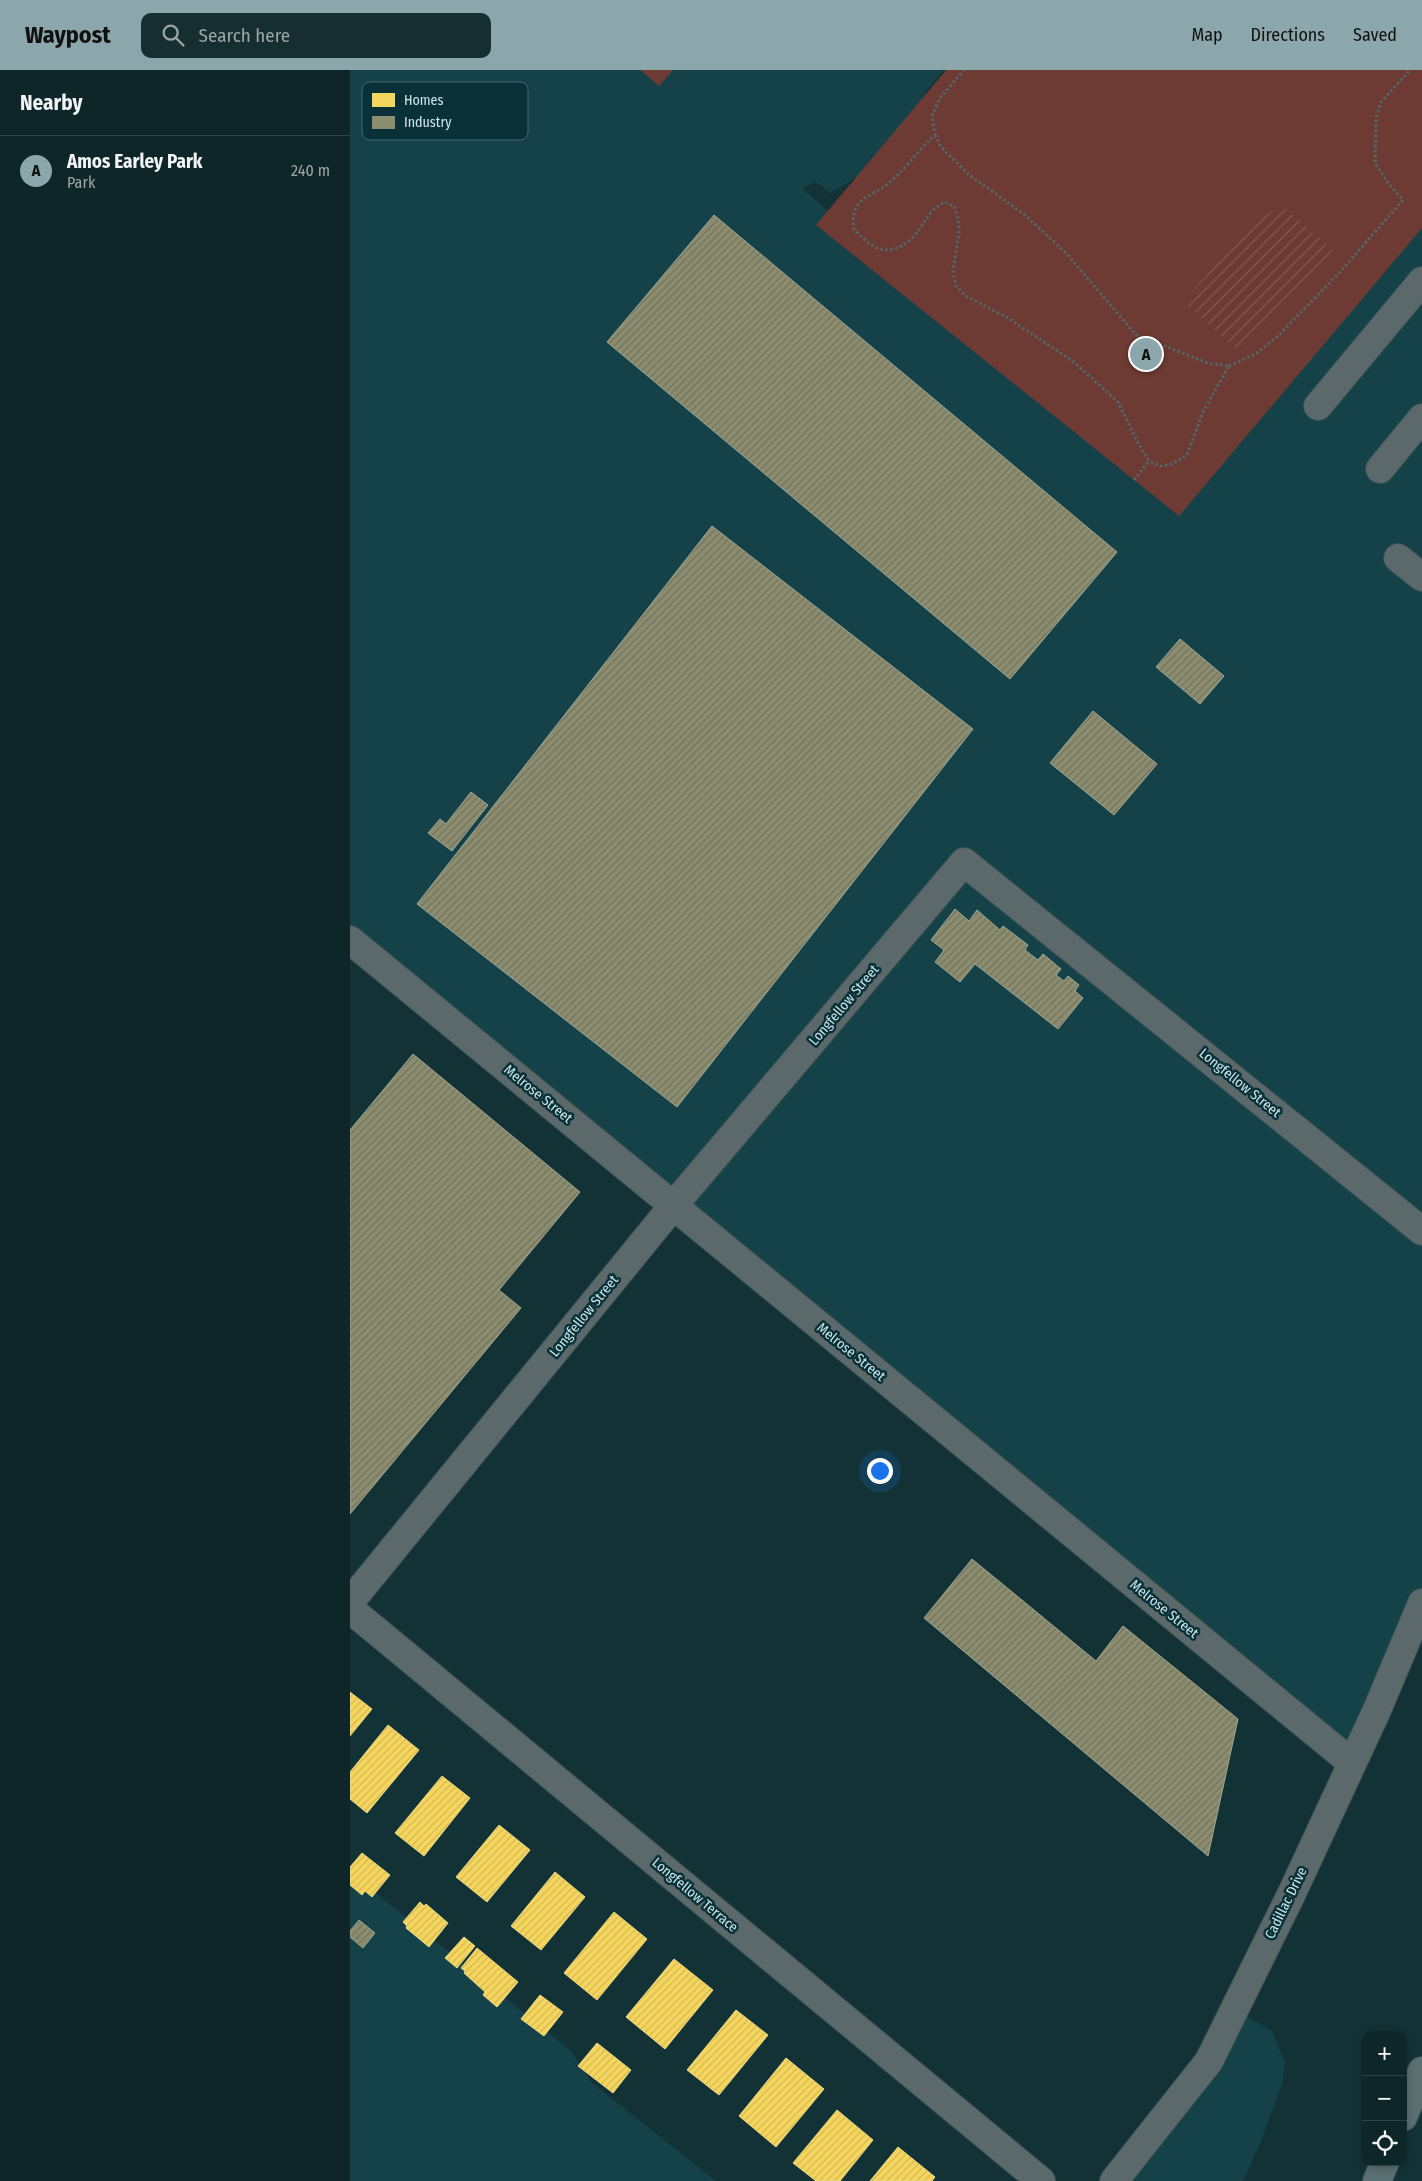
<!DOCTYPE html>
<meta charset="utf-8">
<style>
:root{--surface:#0e2628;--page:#172e30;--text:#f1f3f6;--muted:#9ba5a8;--line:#2e4345;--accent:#8ca7ab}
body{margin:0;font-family:"Fira Sans Condensed",sans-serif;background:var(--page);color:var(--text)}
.controls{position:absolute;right:15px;bottom:15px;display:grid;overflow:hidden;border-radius:10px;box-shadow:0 2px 8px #0003}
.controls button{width:45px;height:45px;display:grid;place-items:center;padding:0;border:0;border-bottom:1px solid var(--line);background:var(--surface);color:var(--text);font:25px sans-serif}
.you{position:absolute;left:529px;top:1400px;width:18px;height:18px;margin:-12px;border:4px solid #fff;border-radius:50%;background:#1a73e8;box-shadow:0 0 0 8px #1a73e833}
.badge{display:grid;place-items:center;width:32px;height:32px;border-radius:50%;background:var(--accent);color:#111;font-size:16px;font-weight:700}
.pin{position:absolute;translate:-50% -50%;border:2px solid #fff;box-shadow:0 1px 5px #0006}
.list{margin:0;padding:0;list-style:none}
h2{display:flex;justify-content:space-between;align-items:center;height:65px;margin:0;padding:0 20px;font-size:21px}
h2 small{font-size:16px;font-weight:400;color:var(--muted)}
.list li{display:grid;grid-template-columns:32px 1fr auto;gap:15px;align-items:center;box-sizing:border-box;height:70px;padding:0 20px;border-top:1px solid var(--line)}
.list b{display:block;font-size:19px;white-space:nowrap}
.list p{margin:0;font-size:16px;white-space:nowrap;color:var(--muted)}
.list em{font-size:16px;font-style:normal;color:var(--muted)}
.icon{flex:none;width:28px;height:28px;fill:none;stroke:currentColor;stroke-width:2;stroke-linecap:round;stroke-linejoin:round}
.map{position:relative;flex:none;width:1072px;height:2111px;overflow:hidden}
header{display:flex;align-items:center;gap:30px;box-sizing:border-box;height:70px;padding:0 25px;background:var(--accent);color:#111}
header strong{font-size:24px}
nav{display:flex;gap:28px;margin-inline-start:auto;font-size:18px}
.search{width:350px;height:45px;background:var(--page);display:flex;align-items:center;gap:12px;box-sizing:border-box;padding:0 18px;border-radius:10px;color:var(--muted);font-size:19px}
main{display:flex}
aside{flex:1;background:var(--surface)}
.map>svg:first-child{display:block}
.built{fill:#144248}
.park{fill:#6e3b34}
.garden{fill:url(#garden-furrows)}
.homes{fill:url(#homes-hatch);stroke:#eada87}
.industry{fill:url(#industry-hatch);stroke:#a0a794}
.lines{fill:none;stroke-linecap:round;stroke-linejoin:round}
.minor-casing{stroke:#375053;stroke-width:30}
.highway-casing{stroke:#375053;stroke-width:30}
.path{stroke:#556668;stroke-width:3;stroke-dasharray:2.5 2.5;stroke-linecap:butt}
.minor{stroke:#5c696b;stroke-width:28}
.highway{stroke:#5a6f71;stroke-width:28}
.labels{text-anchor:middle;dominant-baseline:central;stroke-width:5;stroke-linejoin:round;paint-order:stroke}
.street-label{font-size:14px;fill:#cde6eb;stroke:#093137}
.key{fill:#093137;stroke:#44676d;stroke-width:1}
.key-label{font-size:14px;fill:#cde6eb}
</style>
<header>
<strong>Waypost</strong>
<div class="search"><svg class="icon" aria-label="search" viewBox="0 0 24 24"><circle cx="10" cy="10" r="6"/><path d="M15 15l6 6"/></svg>Search here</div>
<nav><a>Map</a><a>Directions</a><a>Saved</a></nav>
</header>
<main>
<aside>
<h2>Nearby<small></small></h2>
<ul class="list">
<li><span class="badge">A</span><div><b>Amos Earley Park</b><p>Park</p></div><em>240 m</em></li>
</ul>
</aside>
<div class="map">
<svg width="1072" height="2111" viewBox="0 0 1072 2111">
<defs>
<pattern id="garden-furrows" width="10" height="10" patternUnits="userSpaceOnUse" patternTransform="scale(1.25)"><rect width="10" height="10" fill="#6e3b34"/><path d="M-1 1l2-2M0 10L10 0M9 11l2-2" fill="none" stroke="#825752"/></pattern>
<pattern id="homes-hatch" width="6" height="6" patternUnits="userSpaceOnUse" patternTransform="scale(1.25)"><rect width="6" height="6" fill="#f6d55c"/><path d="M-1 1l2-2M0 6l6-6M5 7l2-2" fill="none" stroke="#d1b858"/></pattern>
<pattern id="industry-hatch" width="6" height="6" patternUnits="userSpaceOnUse" patternTransform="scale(1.25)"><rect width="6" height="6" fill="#8c8c6e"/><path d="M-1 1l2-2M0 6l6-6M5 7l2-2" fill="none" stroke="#717360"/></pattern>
</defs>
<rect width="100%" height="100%" fill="#133235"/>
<!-- built -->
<path class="built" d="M0,0H594L577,20L538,87L481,123L466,112L452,118L589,239L1072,134V1534L1007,1682L0,865Z
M0,1802L222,1982L242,2013L366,2111H0Z
M884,1939L922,1961L935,1993L932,2014L912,2069L893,2111H762Z"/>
<!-- park -->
<path class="park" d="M290,0H323L309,16Z
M596,0H1072V158L829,446L466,155Z"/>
<!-- garden -->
<path class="garden" d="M935,138L988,185L891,283L833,232L910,144Z"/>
<!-- homes -->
<path class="homes" d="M0,1622L22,1639L0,1666Z
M38,1655L69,1680L17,1743L0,1729V1702Z
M92,1706L120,1728L74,1786L45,1763Z
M149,1755L180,1780L137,1832L106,1807Z
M12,1783L40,1805L22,1827L15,1821L12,1825L0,1815V1797Z
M205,1802L235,1827L191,1880L161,1856Z
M70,1832L74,1836L76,1834L98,1853L79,1877L56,1858L57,1856L53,1852Z
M264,1842L297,1869L247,1930L214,1903Z
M114,1867L125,1876L107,1898L95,1888Z
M127,1878L168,1912L147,1937L133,1925L135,1922L114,1903L115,1901L111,1898Z
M324,1889L363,1920L315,1979L276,1947Z
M190,1925L213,1942L194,1966L171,1949Z
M386,1940L418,1965L369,2025L337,2000Z
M247,1973L281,2000L263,2023L228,1996Z
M436,1988L474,2019L426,2077L389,2046Z
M487,2040L523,2070L490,2111H466L443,2093Z
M548,2077L585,2107L582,2111H520Z"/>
<!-- industry -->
<path class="industry" d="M364,145L767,482L660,609L257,272Z
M362,456L623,659L327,1037L67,834Z
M830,569L874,606L850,634L806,597Z
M743,641L807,694L764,745L700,693Z
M121,722L138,735L102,781L78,763L90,749L96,754Z
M605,839L619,851L627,840L650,860L653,856L678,875L675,880L688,890L693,884L711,899L706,905L714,911L718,906L729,915L725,921L733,928L708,959L625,894L610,912L585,892L594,880L581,870Z
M63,984L230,1122L149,1220L171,1238L0,1444V1060Z
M622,1489L746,1591L773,1556L888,1649L858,1786L574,1548Z
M9,1850L25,1863L13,1878L0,1867V1861Z"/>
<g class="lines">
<defs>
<path id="minor" d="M968,336L1072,211
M1030,399L1072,348
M1048,488L1072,507
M0,870L1002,1693
M0,1532L323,1136L614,792L1072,1161
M0,1539L691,2111
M764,2111L859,1991L941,1825L1027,1640L1072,1533"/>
<path id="highway" d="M1053,2047L1072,2001
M1027,2111L1035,2092"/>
</defs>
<!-- minor casing -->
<use href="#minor" class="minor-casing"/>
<!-- highway casing -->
<use href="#highway" class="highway-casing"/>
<!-- path -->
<path class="path" d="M585,65L591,77L618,104L675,145L716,183L786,265L858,293L879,296L854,340L837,385L822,394L810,396L799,391L787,371L768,332L724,292L658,248L616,226L606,216L603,202L609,162L608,148L604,136L594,132C576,142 574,157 561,169C537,190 521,178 504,159C503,152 502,143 507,136C513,126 526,123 535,116C555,101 567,81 585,65L582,46L590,28L614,0
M879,296L907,283L929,265L991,201L1053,130L1038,113L1025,93L1026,49L1031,32L1060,0
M784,410L799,391"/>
<!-- minor -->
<use href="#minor" class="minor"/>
<!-- highway -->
<use href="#highway" class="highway"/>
</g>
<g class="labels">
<!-- street labels -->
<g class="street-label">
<text transform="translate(494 935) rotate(-50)">Longfellow Street</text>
<text transform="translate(890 1013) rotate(39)">Longfellow Street</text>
<text transform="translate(188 1024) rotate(39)">Melrose Street</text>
<text transform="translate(234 1246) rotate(-51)">Longfellow Street</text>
<text transform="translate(501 1282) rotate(39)">Melrose Street</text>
<text transform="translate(814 1539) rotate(39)">Melrose Street</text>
<text transform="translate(345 1825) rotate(40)">Longfellow Terrace</text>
<text transform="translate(936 1833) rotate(-64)">Cadillac Drive</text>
</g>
</g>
<!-- legend -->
<rect x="12" y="12" width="166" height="58" rx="8" class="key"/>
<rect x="22" y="23" width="23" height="14" fill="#f6d55c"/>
<rect x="22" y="46" width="23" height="13" fill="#8c8c6e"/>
<g class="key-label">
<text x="54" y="35">Homes</text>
<text x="54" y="57">Industry</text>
</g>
</svg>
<div class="controls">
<button>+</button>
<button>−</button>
<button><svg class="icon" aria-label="locate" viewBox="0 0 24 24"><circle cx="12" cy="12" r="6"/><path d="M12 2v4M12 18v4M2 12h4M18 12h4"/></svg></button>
</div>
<div class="you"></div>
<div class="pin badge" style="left:796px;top:284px">A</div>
</div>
</main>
